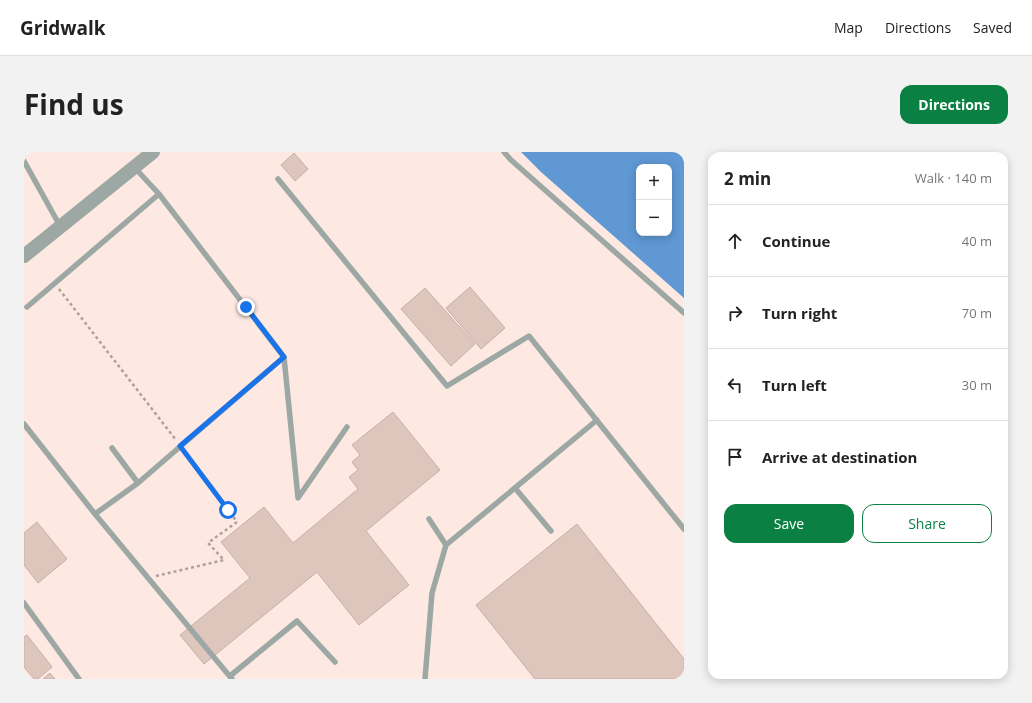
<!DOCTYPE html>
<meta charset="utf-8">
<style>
:root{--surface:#fff;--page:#f2f2f2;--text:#222;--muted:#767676;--line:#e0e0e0;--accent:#0b8043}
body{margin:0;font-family:"Open Sans",sans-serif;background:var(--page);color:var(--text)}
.controls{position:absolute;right:12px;top:12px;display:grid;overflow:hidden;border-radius:8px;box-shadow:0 2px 10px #0003}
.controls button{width:36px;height:36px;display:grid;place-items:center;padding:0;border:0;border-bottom:1px solid var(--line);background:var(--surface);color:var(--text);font:20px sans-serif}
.stop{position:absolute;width:12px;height:12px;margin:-9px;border:3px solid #1a73e8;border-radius:50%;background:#fff}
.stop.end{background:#1a73e8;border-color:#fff;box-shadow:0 1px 4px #0008}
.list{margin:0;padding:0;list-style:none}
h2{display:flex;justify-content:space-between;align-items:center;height:52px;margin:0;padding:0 16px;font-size:17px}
h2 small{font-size:13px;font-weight:400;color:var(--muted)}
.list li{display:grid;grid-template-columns:26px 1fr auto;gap:12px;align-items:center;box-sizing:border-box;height:72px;padding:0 16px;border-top:1px solid var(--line)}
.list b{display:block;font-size:15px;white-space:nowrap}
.list em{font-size:13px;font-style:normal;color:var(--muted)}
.actions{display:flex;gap:8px;padding:12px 16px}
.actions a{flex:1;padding:9px 0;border:1px solid var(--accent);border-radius:12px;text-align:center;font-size:14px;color:var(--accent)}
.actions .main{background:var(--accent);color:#fff}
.icon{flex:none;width:22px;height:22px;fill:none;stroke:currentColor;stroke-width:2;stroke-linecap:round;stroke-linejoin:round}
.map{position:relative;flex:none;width:660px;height:527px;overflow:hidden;border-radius:12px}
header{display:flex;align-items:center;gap:24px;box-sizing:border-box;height:56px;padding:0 20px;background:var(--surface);border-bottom:1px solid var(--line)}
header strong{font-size:19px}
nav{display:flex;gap:22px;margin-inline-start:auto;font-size:14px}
.intro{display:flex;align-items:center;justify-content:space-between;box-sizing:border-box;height:96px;padding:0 24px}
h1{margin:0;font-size:28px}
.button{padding:10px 18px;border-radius:12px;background:var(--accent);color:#fff;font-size:14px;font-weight:700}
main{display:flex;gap:24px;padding:0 24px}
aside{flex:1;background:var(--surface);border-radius:12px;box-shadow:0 2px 10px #0003}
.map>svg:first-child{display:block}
.water{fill:#5f98d3;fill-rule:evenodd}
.building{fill:#dec6bd;stroke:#c6afa6}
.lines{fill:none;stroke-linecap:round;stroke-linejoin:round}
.path{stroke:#b0a09a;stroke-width:2.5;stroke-dasharray:3 3;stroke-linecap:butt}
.service{stroke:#9da8a5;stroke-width:5.5}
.tertiary{stroke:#9da8a5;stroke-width:14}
.route{stroke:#1a73e8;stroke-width:5}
</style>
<header>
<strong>Gridwalk</strong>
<nav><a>Map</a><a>Directions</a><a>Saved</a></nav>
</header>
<div class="intro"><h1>Find us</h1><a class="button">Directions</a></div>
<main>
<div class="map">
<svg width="660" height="527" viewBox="0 0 660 527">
<rect width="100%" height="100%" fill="#fde9e2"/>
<!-- water -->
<path class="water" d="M497,0H660V146L517,20ZM615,15H645V81H615Z"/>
<!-- building -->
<path class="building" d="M270,1L284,17L271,29L257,13Z
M446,135L481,176L457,197L422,156Z
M401,136L451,192L427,214L377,157Z
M369,260L416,318L342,379L385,433L335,473L293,420L180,512L156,483L226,426L197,390L240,355L269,391L334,337L325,325L334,318L328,310L336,303L328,293Z
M13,370L43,407L14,431L0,413V381Z
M553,372L660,507V527H511L452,453Z
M3,483L28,515L14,527H10L0,515V485Z
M26,521L31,527H19Z"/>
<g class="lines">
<!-- path -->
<path class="path" d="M35,137L152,288
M132,424L200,408L184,391L213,370L161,300"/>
<!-- service -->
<path class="service" d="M480,0L487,8L660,161
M0,9L36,74
M110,15L135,42L260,205L274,346L323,275
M254,27L423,234L505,184L660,377
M3,155L135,42
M0,272L71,362L114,331
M88,296L114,331L260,205
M491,336L527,379
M71,362L208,527
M405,367L422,393
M0,451L55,527
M206,524L273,469L311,510
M401,527L408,441L422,393L573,268"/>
<!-- tertiary -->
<path class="tertiary" d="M0,104L129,0"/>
</g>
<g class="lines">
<!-- route -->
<path class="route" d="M204,358L156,294L260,205L222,155"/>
</g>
</svg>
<div class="controls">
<button>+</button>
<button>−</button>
</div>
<div class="stop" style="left:204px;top:358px"></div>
<div class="stop end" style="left:222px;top:155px"></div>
</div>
<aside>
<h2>2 min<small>Walk · 140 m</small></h2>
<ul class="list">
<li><svg class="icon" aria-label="ahead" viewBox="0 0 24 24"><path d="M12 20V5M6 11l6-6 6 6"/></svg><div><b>Continue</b></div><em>40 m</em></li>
<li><svg class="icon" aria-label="right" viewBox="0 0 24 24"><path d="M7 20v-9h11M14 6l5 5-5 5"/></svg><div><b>Turn right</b></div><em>70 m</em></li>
<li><svg class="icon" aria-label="left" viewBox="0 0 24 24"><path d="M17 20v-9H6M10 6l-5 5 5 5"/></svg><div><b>Turn left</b></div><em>30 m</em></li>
<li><svg class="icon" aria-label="arrive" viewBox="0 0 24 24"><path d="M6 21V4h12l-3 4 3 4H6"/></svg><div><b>Arrive at destination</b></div></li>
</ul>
<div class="actions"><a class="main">Save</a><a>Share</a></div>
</aside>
</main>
